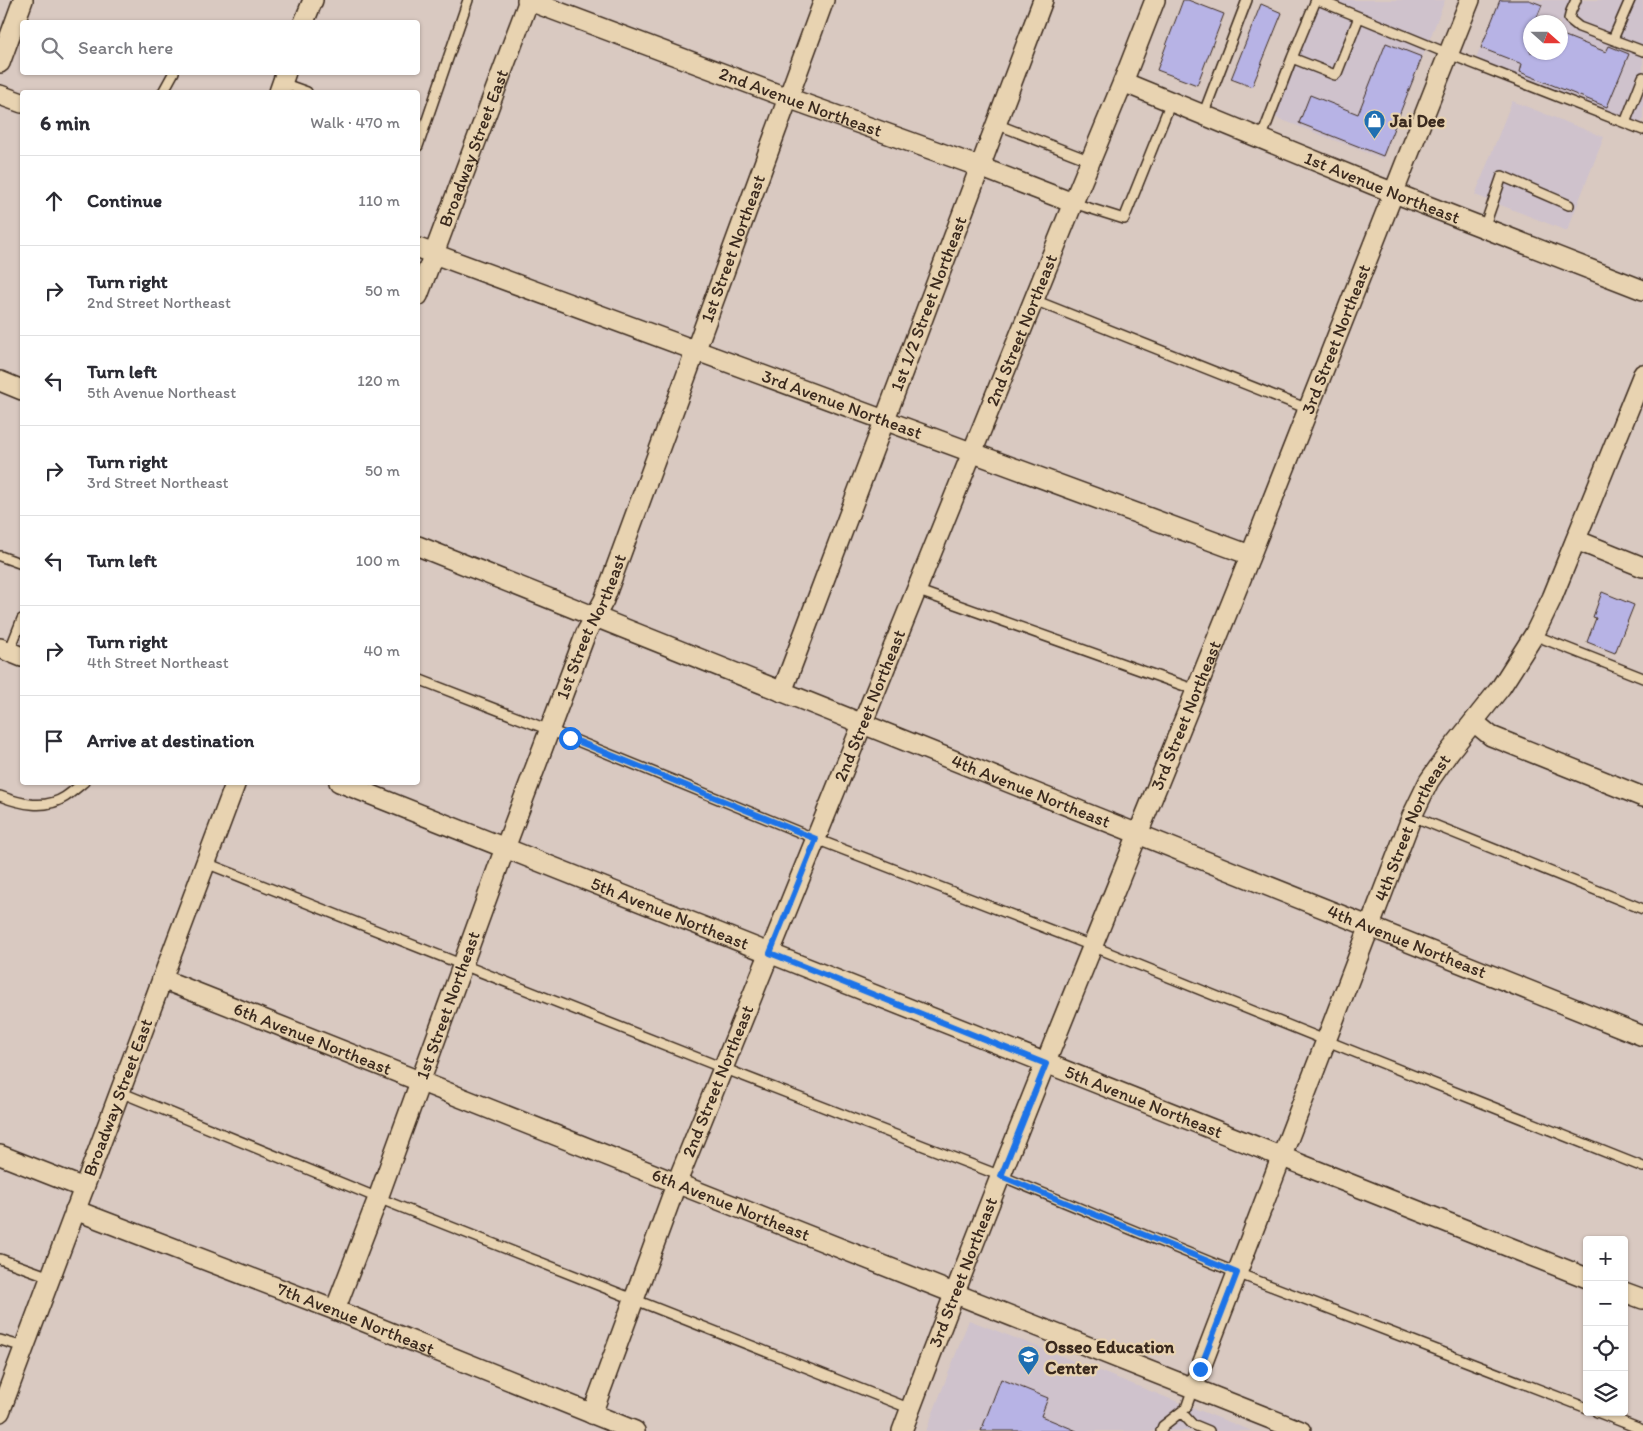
<!DOCTYPE html>
<meta charset="utf-8">
<style>
:root{--surface:#fff;--page:#f7f7f7;--text:#2b2b33;--muted:#7c7c81;--line:#e1e1e2}
body{margin:0;font-family:Itim,sans-serif;background:var(--page);color:var(--text)}
.controls{position:absolute;right:15px;bottom:15px;display:grid;overflow:hidden;border-radius:5px;box-shadow:0 1px 4px #0004}
.controls button{width:45px;height:45px;display:grid;place-items:center;padding:0;border:0;border-bottom:1px solid var(--line);background:var(--surface);color:var(--text);font:25px sans-serif}
.compass{position:absolute;left:1523px;top:15px;width:45px;height:45px;border-radius:50%;background:var(--surface);box-shadow:0 1px 4px #0004;rotate:111deg}
.stop{position:absolute;width:15px;height:15px;margin:-11px;border:4px solid #1a73e8;border-radius:50%;background:#fff}
.stop.end{background:#1a73e8;border-color:#fff;box-shadow:0 1px 5px #0008}
.list{margin:0;padding:0;list-style:none}
h2{display:flex;justify-content:space-between;align-items:center;height:65px;margin:0;padding:0 20px;font-size:21px}
h2 small{font-size:16px;font-weight:400;color:var(--muted)}
.list li{display:grid;grid-template-columns:32px 1fr auto;gap:15px;align-items:center;box-sizing:border-box;height:90px;padding:0 20px;border-top:1px solid var(--line)}
.list b{display:block;font-size:19px;white-space:nowrap}
.list p{margin:0;font-size:16px;white-space:nowrap;color:var(--muted)}
.list em{font-size:16px;font-style:normal;color:var(--muted)}
.icon{flex:none;width:28px;height:28px;fill:none;stroke:currentColor;stroke-width:2;stroke-linecap:round;stroke-linejoin:round}
.map{position:relative;flex:none;width:1643px;height:1431px;overflow:hidden}
.search{position:absolute;background:var(--surface);box-shadow:0 1px 4px #0004;left:20px;top:20px;width:400px;height:55px;display:flex;align-items:center;gap:12px;box-sizing:border-box;padding:0 18px;border-radius:5px;color:var(--muted);font-size:19px}
.panel{position:absolute;background:var(--surface);box-shadow:0 1px 4px #0004;left:20px;top:90px;width:400px;height:695px;border-radius:5px}
.map>svg:first-child{display:block}
.built{fill:#cfc2cc;fill-rule:evenodd}
.building{fill:#b7b3e5;stroke:#3b2a1e}
.lines{fill:none;stroke-linecap:round;stroke-linejoin:round}
.lane-casing{stroke:#3b2a1e;stroke-width:12}
.street-casing{stroke:#3b2a1e;stroke-width:22}
.lane{stroke:#e8d3b1;stroke-width:9}
.street{stroke:#e8d3b1;stroke-width:19}
.route{stroke:#1a73e8;stroke-width:6}
.labels{text-anchor:middle;dominant-baseline:central;stroke-width:4.5;stroke-linejoin:round;paint-order:stroke}
.street-label{font-size:18px;fill:#3b2a1e;stroke:#e8d3b1}
.poi-label{font-size:18px;font-weight:bold;fill:#3b2a1e;stroke:#e8d3b1;text-anchor:start}
</style>
<div class="map">
<svg width="1643" height="1431" viewBox="0 0 1643 1431">
<rect width="100%" height="100%" fill="#d9c9c1"/>
<filter id="ink" filterUnits="userSpaceOnUse"><feTurbulence type="fractalNoise" baseFrequency=".02" numOctaves="2"/><feDisplacementMap in="SourceGraphic" scale="10" xChannelSelector="R" yChannelSelector="G"/><feConvolveMatrix kernelMatrix="1 2 1 2 8 2 1 2 1" color-interpolation-filters="sRGB"/></filter>
<g filter="url(#ink)">
<!-- built -->
<path class="built" d="M1318,0H1445L1383,159L1272,116Z
M1499,0H1643V119L1641,125L1476,59ZM1530,22H1560V52H1530Z
M1512,101L1604,137L1567,231L1475,195Z
M969,1320L1252,1431H926Z"/>
<!-- building -->
<path class="building" d="M1183,0H1188L1224,14L1197,85L1157,70Z
M1500,0H1529L1542,5L1535,22H1530V52H1560V34L1606,52L1609,46L1629,54L1607,107L1520,72L1522,64L1481,48Z
M1261,4L1282,13L1252,87L1231,79Z
M1386,43L1422,57L1383,156L1299,123L1310,95L1358,114Z
M1602,592L1634,605L1615,653L1587,642L1596,618L1593,617Z
M1001,1379L1048,1398L1041,1416L1077,1431H981Z"/>
<g class="lines">
<defs>
<path id="lane" d="M1318,0L1449,54L1643,130
M1576,0L1571,11L1569,19L1579,27L1643,51
M1613,39L1630,0
M1292,58L1316,0
M282,83L307,92
M163,92L174,72
M1203,115L1247,0
M1625,123L1643,77
M996,124L1091,161
M1261,139L1292,58L1335,75L1337,73L1359,17
M418,146L468,0
M1073,203L1124,219L1171,102
M1484,228L1502,176L1569,205
M1034,300L1308,409
M0,556L22,564
M916,590L1196,690
M1534,635L1643,678
M9,652L22,619
M418,679L570,738L816,839L1092,946L1347,1049L1643,1167
M0,796C21,804 45,810 65,797C71,793 78,787 84,782
M1412,816L1643,909
M206,863L723,1068L1001,1176L1237,1273L1587,1408
M120,1092L378,1198L911,1409
M0,1259L50,1277
M0,1340L24,1347
M1181,1412L1192,1424L1209,1431
M1597,1412L1643,1430
M1161,1431L1163,1426L1186,1408L1193,1388"/>
<g id="street">
<path id="s1" d="M527,0L788,98L980,167L1073,203"/>
<path d="M304,22L313,0"/>
<path d="M0,63L23,0"/>
<path id="s2" d="M1123,82L1374,185L1643,290"/>
<path d="M279,92L286,72"/>
<path d="M0,95L22,103"/>
<path id="s3" d="M418,248L1250,555"/>
<path id="s4" d="M418,296L529,0"/>
<path d="M0,381L22,390"/>
<path d="M1576,540L1643,567"/>
<path id="s5" d="M418,546L1643,1036"/>
<path d="M0,648L22,657"/>
<path id="s6" d="M782,692L1043,0"/>
<path d="M1474,722L1491,736L1643,797"/>
<path id="s7" d="M339,782L1587,1278"/>
<path id="s8" d="M162,979L1301,1431"/>
<path d="M0,1155L84,1188"/>
<path id="s9" d="M75,1210L335,1310L635,1431"/>
<path d="M1624,1292L1643,1299"/>
<path id="s10" d="M335,1310L378,1198L505,848L586,633L604,600L824,0"/>
<path id="s11" d="M1193,1388L1412,816L1429,781L1450,751L1501,687L1534,635L1552,598L1643,374"/>
<path id="s12" d="M0,1412L236,782"/>
<path id="s13" d="M592,1414L677,1182L1073,203L1123,82L1155,0"/>
<path id="s14" d="M902,1431C1013,1136 1134,846 1251,554C1325,369 1396,184 1470,0"/>
</g>
</defs>
<!-- lane casing -->
<use href="#lane" class="lane-casing"/>
<!-- street casing -->
<use href="#street" class="street-casing"/>
<!-- lane -->
<use href="#lane" class="lane"/>
<!-- street -->
<use href="#street" class="street"/>
</g>
</g>
<g class="lines" filter="url(#ink)">
<!-- route -->
<path class="route" d="M570,738L816,839L770,953L1046,1064L1001,1176L1237,1273L1200,1369"/>
</g>
<!-- icons -->
<defs>
<symbol id="shop-pin" viewBox="-11 -11 22 30"><path d="M0 17L-7.5 6A9.5 9.5 0 1 1 7.5 6Z" fill="#1f6fb2" stroke="#e8d3b1"/><path d="M-5-2.5h2.3a2.7 3.5 0 0 1 5.4 0H5L5.5 6h-11ZM-1.5-2.5h3a1.5 2.3 0 0 0-3 0Z" fill="#fff"/></symbol>
<symbol id="school-pin" viewBox="-11 -11 22 30"><path d="M0 17L-7.5 6A9.5 9.5 0 1 1 7.5 6Z" fill="#1f6fb2" stroke="#e8d3b1"/><path d="M0-5L7-2L0 1L-7-2ZM-4 1L0 2.5L4 1V4Q0 6-4 4Z" fill="#fff"/></symbol>
</defs>
<g fill-rule="evenodd">
<use href="#shop-pin" x="1362" y="108" width="25" height="34"/>
<use href="#school-pin" x="1016" y="1344" width="25" height="34"/>
</g>
<g class="labels">
<!-- street labels -->
<g class="street-label">
<text stroke="none"><textPath href="#s1" startOffset="292">2nd Avenue Northeast</textPath></text>
<text stroke="none"><textPath href="#s4" startOffset="158">Broadway Street East</textPath></text>
<text stroke="none"><textPath href="#s2" startOffset="280">1st Avenue Northeast</textPath></text>
<text stroke="none"><textPath href="#s10" startOffset="1134">1st Street Northeast</textPath></text>
<text stroke="none"><textPath href="#s6" startOffset="415">1st 1/2 Street Northeast</textPath></text>
<text stroke="none"><textPath href="#s13" startOffset="1166">2nd Street Northeast</textPath></text>
<text stroke="none"><textPath href="#s14" startOffset="1175">3rd Street Northeast</textPath></text>
<text stroke="none"><textPath href="#s3" startOffset="452">3rd Avenue Northeast</textPath></text>
<text stroke="none"><textPath href="#s10" startOffset="730">1st Street Northeast</textPath></text>
<text stroke="none"><textPath href="#s13" startOffset="761">2nd Street Northeast</textPath></text>
<text stroke="none"><textPath href="#s14" startOffset="770">3rd Street Northeast</textPath></text>
<text stroke="none"><textPath href="#s5" startOffset="660">4th Avenue Northeast</textPath></text>
<text stroke="none"><textPath href="#s11" startOffset="602">4th Street Northeast</textPath></text>
<text stroke="none"><textPath href="#s7" startOffset="356">5th Avenue Northeast</textPath></text>
<text stroke="none"><textPath href="#s5" startOffset="1065">4th Avenue Northeast</textPath></text>
<text stroke="none"><textPath href="#s10" startOffset="325">1st Street Northeast</textPath></text>
<text stroke="none"><textPath href="#s8" startOffset="162">6th Avenue Northeast</textPath></text>
<text stroke="none"><textPath href="#s13" startOffset="356">2nd Street Northeast</textPath></text>
<text stroke="none"><textPath href="#s12" startOffset="336">Broadway Street East</textPath></text>
<text stroke="none"><textPath href="#s7" startOffset="866">5th Avenue Northeast</textPath></text>
<text stroke="none"><textPath href="#s8" startOffset="612">6th Avenue Northeast</textPath></text>
<text stroke="none"><textPath href="#s14" startOffset="170">3rd Street Northeast</textPath></text>
<text stroke="none"><textPath href="#s9" startOffset="301">7th Avenue Northeast</textPath></text>
</g>
<!-- poi labels -->
<g class="poi-label">
<text x="1390" y="121">Jai Dee</text>
<text x="1045" y="1347">Osseo Education<tspan x="1045" dy="21">Center</tspan></text>
</g>
</g>
</svg>
<div class="controls">
<button>+</button>
<button>−</button>
<button><svg class="icon" aria-label="locate" viewBox="0 0 24 24"><circle cx="12" cy="12" r="6"/><path d="M12 2v4M12 18v4M2 12h4M18 12h4"/></svg></button>
<button><svg class="icon" aria-label="layers" viewBox="0 0 24 24"><path d="M12 4l9 5-9 5-9-5zM3 14l9 5 9-5"/></svg></button>
</div>
<svg class="compass" viewBox="-18 -18 36 36"><path d="M0-13l5 13h-10z" fill="#e53935"/><path d="M0 13l5-13h-10z" fill="#7c7c81"/></svg>
<div class="stop" style="left:570px;top:738px"></div>
<div class="stop end" style="left:1200px;top:1369px"></div>
<div class="search"><svg class="icon" aria-label="search" viewBox="0 0 24 24"><circle cx="10" cy="10" r="6"/><path d="M15 15l6 6"/></svg>Search here</div>
<section class="panel">
<h2>6 min<small>Walk · 470 m</small></h2>
<ul class="list">
<li><svg class="icon" aria-label="ahead" viewBox="0 0 24 24"><path d="M12 20V5M6 11l6-6 6 6"/></svg><div><b>Continue</b></div><em>110 m</em></li>
<li><svg class="icon" aria-label="right" viewBox="0 0 24 24"><path d="M7 20v-9h11M14 6l5 5-5 5"/></svg><div><b>Turn right</b><p>2nd Street Northeast</p></div><em>50 m</em></li>
<li><svg class="icon" aria-label="left" viewBox="0 0 24 24"><path d="M17 20v-9H6M10 6l-5 5 5 5"/></svg><div><b>Turn left</b><p>5th Avenue Northeast</p></div><em>120 m</em></li>
<li><svg class="icon" aria-label="right" viewBox="0 0 24 24"><path d="M7 20v-9h11M14 6l5 5-5 5"/></svg><div><b>Turn right</b><p>3rd Street Northeast</p></div><em>50 m</em></li>
<li><svg class="icon" aria-label="left" viewBox="0 0 24 24"><path d="M17 20v-9H6M10 6l-5 5 5 5"/></svg><div><b>Turn left</b></div><em>100 m</em></li>
<li><svg class="icon" aria-label="right" viewBox="0 0 24 24"><path d="M7 20v-9h11M14 6l5 5-5 5"/></svg><div><b>Turn right</b><p>4th Street Northeast</p></div><em>40 m</em></li>
<li><svg class="icon" aria-label="arrive" viewBox="0 0 24 24"><path d="M6 21V4h12l-3 4 3 4H6"/></svg><div><b>Arrive at destination</b></div></li>
</ul>
</section>
</div>
